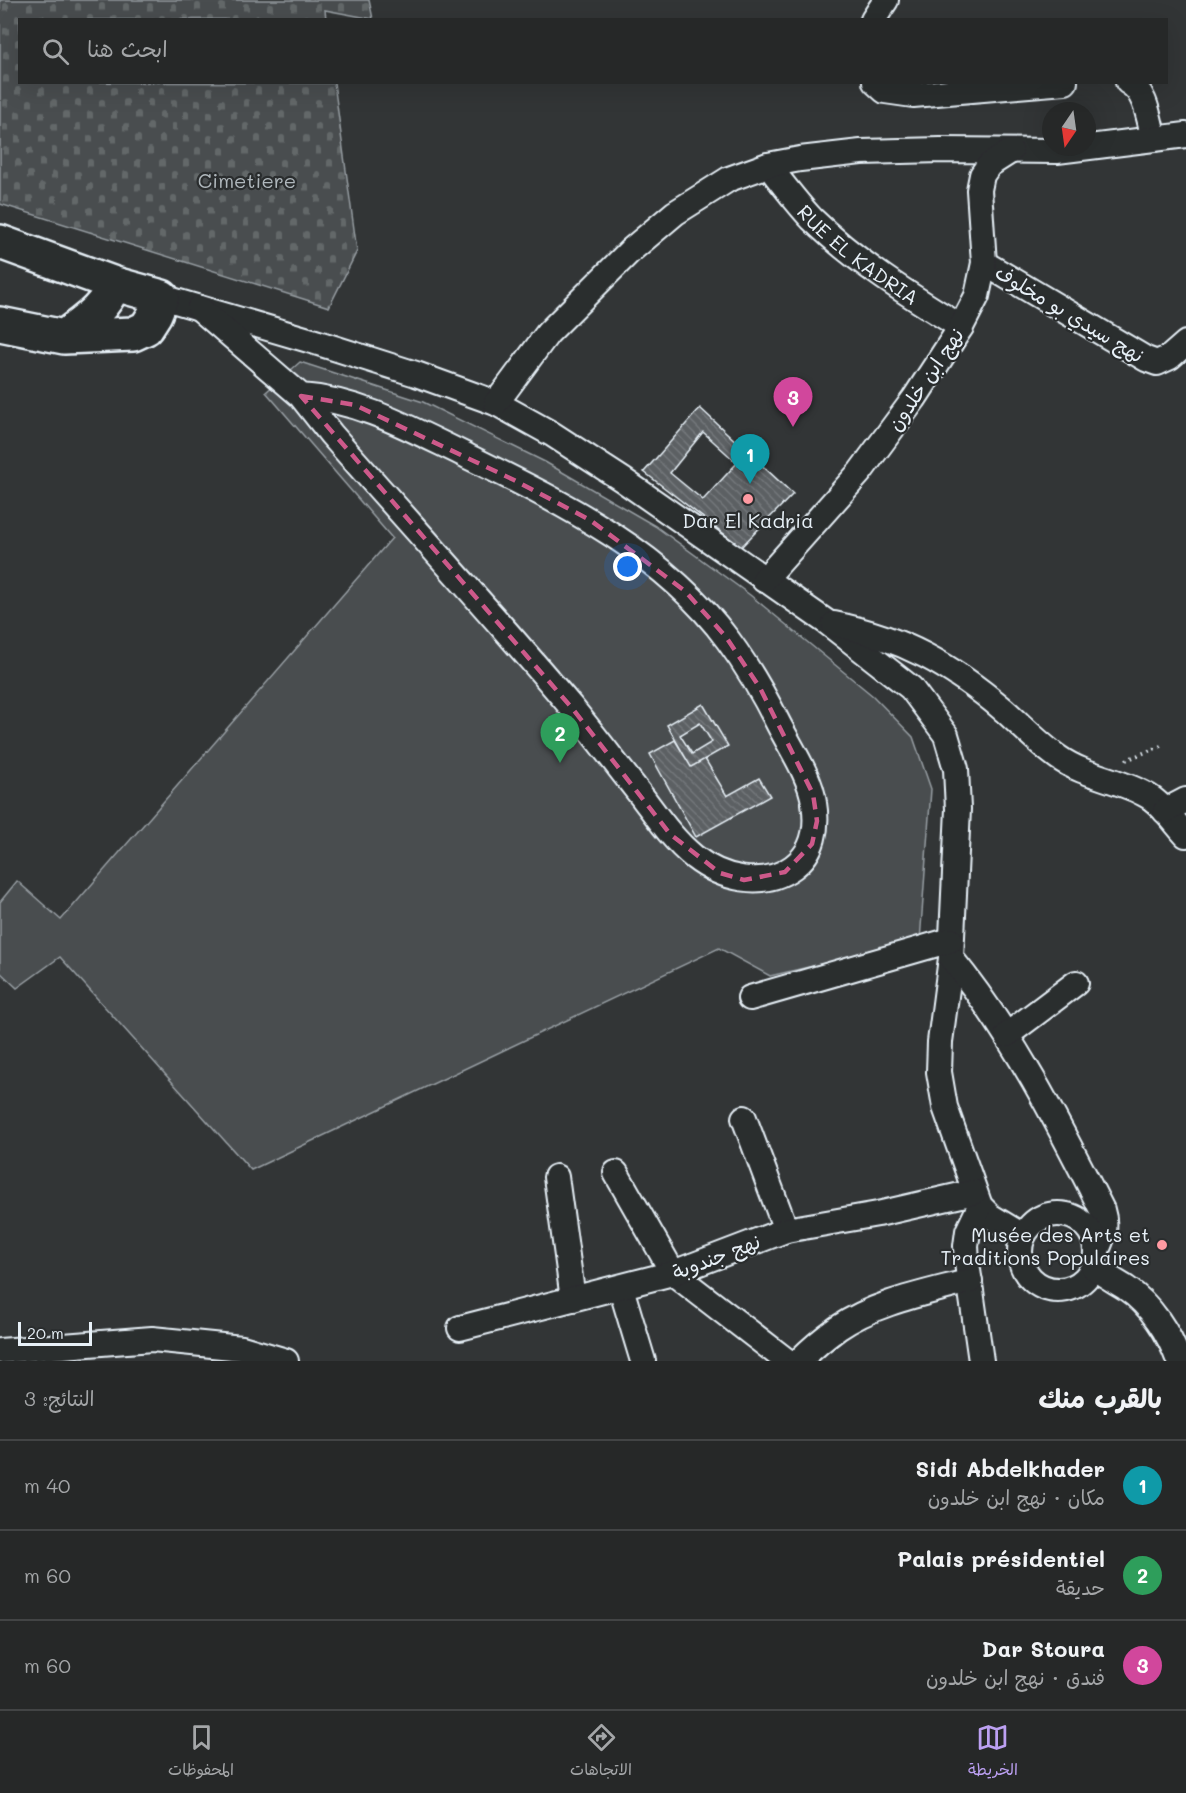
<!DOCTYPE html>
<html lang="ar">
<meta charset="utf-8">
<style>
:root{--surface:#262828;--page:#323434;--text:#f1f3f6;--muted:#a4a6a8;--line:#424445;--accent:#bca0f2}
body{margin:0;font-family:Mali,"Playpen Sans Arabic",sans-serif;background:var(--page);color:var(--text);direction:rtl}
.compass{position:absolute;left:1042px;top:102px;width:54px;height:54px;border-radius:50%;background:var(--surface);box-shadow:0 6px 24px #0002;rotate:193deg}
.scale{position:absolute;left:18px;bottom:15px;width:74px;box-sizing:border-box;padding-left:6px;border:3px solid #e8f1f8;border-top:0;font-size:16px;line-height:21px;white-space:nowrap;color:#e8f1f8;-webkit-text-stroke:4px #2a2d2e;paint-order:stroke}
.you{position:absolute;left:628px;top:567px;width:21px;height:21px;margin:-15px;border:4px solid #fff;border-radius:50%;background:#1a73e8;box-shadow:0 0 0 9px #1a73e833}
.badge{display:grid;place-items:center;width:39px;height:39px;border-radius:50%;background:var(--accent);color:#fff;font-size:20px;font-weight:700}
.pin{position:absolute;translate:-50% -50px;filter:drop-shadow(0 2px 3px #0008)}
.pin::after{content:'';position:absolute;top:32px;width:21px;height:18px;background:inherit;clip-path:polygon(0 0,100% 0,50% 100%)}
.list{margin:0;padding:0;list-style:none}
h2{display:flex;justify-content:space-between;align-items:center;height:78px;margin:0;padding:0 24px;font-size:26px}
h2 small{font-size:20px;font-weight:400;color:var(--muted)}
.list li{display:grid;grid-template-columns:39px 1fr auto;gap:18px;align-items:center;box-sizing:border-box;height:90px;padding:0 24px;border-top:2px solid var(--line)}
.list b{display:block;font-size:22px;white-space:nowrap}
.list p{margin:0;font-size:20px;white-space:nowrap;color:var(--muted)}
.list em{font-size:20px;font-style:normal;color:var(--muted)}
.icon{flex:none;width:33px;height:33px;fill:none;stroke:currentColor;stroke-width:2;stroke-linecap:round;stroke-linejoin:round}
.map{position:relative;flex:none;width:1186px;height:1361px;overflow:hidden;direction:ltr}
.search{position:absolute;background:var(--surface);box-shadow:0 6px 24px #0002;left:18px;right:18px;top:18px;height:66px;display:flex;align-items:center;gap:15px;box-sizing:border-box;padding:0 21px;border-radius:0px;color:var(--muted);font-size:22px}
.sheet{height:348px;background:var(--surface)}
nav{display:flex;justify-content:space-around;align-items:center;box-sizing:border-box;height:84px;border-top:2px solid var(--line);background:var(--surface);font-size:16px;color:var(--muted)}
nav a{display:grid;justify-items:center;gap:3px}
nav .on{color:var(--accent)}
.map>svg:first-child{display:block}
.cemetery{fill:url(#cemetery-stones);stroke:#989fa4;stroke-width:1.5}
.garden{fill:#494d4f;stroke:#989fa4;stroke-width:1.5}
.building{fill:url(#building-back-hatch);stroke:#e8f1f8;stroke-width:1.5;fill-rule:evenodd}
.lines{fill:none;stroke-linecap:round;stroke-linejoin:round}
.street-casing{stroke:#e8f1f8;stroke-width:28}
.primary-casing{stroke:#e8f1f8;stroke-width:38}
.path{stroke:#e8f1f8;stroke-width:4;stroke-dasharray:1.5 4.5;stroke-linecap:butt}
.street{stroke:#2a2d2e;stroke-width:24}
.primary{stroke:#2a2d2e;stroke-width:33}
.marked{fill:none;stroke:#cd598a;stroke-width:4.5;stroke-dasharray:12 8;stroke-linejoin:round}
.poi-dot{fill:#ff9aa2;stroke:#2a2d2e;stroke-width:2}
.labels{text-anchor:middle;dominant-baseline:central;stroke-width:4.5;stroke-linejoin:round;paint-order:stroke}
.park-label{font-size:20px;fill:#b0b8bd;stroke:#2a2d2e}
.street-label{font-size:20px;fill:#e8f1f8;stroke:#2a2d2e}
.poi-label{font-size:20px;fill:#e8f1f8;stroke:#2a2d2e}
</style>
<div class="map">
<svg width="1186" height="1361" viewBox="0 0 1186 1361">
<defs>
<pattern id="cemetery-stones" width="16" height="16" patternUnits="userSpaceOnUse" patternTransform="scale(1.5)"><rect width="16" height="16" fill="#494d4f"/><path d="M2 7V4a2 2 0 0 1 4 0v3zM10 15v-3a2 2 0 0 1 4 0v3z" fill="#636769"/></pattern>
<pattern id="building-back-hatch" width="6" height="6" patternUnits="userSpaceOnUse" patternTransform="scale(1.5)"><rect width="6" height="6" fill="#5c6063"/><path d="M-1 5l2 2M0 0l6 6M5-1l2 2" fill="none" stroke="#73777a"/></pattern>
</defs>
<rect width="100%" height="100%" fill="#323536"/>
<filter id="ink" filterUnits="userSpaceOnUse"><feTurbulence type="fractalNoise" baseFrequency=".0167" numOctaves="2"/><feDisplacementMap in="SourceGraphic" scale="12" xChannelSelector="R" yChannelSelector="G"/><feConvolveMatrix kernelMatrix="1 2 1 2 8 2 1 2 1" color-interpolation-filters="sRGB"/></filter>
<g filter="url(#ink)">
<!-- cemetery -->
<path class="cemetery" d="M0,0H369L373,19L325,10L326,19L20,20V82L334,83L357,251L329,307L0,204Z"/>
<!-- garden -->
<path class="garden" d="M300,362L423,402L545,462L655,526L750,595L873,696L913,737L931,789L920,941L770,976L719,948L251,1170L60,957L17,988L0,972V902L17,881L61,920L392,538L266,392Z"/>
<!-- building -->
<path class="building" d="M700,408L793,494L741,547L644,472ZM703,432L737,463L703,500L670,473Z
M703,704L728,746L691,767L667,725ZM700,723L712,742L692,754L680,735Z
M675,740L691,767L705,759L727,796L759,778L770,796L696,837L650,754Z"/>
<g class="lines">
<defs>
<g id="street">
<path d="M873,20L886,0"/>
<path d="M875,82L885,91L913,95L1065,82"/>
<path d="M1128,82C1146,91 1149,120 1154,139"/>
<path id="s1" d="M768,165C782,183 796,202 812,219C856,262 909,295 961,327"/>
<path d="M984,263L1146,359L1157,363L1170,357L1186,343"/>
<path d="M162,297L312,341L416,374L496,403L552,434L623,480L828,623L911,688L946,735L956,769L958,809L951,958L940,1042L939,1072L945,1107L980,1206L990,1216L1023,1236"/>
<path d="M199,308L301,396L331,434C411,525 494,615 572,708C596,737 619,768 643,798C658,818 674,841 694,857C722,879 763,889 793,867C814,852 818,827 814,803C811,778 791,748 779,725C764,695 748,667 728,640C662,550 558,501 461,453C409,428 359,400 301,396"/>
<path d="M496,403L548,333L630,251L675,213L729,179L768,165L800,159L861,152L941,150L1057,151L1186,135"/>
<path d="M764,580L860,472L914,399L961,327L977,296L984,263L979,190L982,175L989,165L1011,151"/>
<path d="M834,624C903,638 951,665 1004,710C1022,726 1039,744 1059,758C1086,777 1120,779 1148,796C1163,805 1174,822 1186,835"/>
<path d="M1165,811L1186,800"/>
<path d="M951,958C1013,1034 1058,1123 1102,1210C1107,1226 1104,1235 1097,1250"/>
<path d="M750,998L951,940"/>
<path d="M1007,1035L1076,983"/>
<path d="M744,1118L786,1230"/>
<path d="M616,1173L673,1273L787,1361"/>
<path d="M556,1177L573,1299"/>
<path d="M980,1206L968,1231L966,1246L967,1263L981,1361"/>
<circle cx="1058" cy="1252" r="38"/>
<path d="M1093,1267C1104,1275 1115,1281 1126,1288C1151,1305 1169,1333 1179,1361"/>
<path d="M621,1288L643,1361"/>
<path d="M460,1328L673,1273L786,1230L878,1214L974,1192"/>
<path d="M0,1351L152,1339L242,1348L286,1361"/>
<path d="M799,1361C811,1349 824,1338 838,1328C876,1302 926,1293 970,1281"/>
</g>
<path id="primary" d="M0,242L115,284L162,297L155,314L146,328L133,334L64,337L0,324
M64,337C88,318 101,312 115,284"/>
</defs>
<!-- street casing -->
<use href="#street" class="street-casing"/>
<!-- primary casing -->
<use href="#primary" class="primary-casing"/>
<!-- path -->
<path class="path" d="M1126,760L1161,746"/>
<!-- street -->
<use href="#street" class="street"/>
<!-- primary -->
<use href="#primary" class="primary"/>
</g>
</g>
<!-- marked area -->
<path class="marked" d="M301,396L355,405L514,480L590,520L685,591L726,637L760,688L813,794L817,821L812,844L785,872L744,880L720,873L670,834L572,708Z"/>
<!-- markers -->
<g class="poi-dot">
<circle cx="748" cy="499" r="6"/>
<circle cx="1162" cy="1245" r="6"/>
</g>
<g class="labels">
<!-- park labels -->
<g class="park-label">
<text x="247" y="180">Cimetiere</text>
</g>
<!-- street labels -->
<g class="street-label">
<text stroke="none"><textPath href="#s1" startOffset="128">RUE EL KADRIA</textPath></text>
<text transform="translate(1070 313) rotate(31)">نهج سيدي بو مخلوف</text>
<text transform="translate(925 379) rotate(-56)">نهج ابن خلدون</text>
<text transform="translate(716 1256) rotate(-21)">نهج جندوبة</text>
</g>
<!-- poi labels -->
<g class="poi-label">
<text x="748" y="520">Dar El Kadria</text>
<text x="1150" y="1234" text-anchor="end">Musée des Arts et<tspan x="1150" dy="23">Traditions Populaires</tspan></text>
</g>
</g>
</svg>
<svg class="compass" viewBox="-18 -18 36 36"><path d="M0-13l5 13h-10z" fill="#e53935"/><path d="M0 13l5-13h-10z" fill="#a4a6a8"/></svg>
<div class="scale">20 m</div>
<div class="you"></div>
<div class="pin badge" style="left:750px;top:484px;background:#0f9aa8">1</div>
<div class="pin badge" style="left:560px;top:763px;background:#2e9e5b">2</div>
<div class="pin badge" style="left:793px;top:427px;background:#d1479c">3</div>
<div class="search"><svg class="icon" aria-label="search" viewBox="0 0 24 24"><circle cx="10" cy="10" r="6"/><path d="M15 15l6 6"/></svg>ابحث هنا</div>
</div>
<section class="sheet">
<h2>بالقرب منك<small>النتائج: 3</small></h2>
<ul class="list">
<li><span class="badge" style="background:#0f9aa8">1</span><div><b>Sidi Abdelkhader</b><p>مكان · نهج ابن خلدون</p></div><em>40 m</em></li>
<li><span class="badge" style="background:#2e9e5b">2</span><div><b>Palais présidentiel</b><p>حديقة</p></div><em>60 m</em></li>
<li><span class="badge" style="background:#d1479c">3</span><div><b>Dar Stoura</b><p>فندق · نهج ابن خلدون</p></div><em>60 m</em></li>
</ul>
</section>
<nav>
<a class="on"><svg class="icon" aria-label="map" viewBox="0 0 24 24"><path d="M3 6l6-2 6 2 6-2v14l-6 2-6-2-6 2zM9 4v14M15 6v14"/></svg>الخريطة</a>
<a><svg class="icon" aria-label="directions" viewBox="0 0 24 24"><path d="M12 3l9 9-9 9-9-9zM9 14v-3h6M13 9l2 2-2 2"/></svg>الاتجاهات</a>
<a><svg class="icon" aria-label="saved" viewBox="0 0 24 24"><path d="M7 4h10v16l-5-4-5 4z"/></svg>المحفوظات</a>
</nav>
